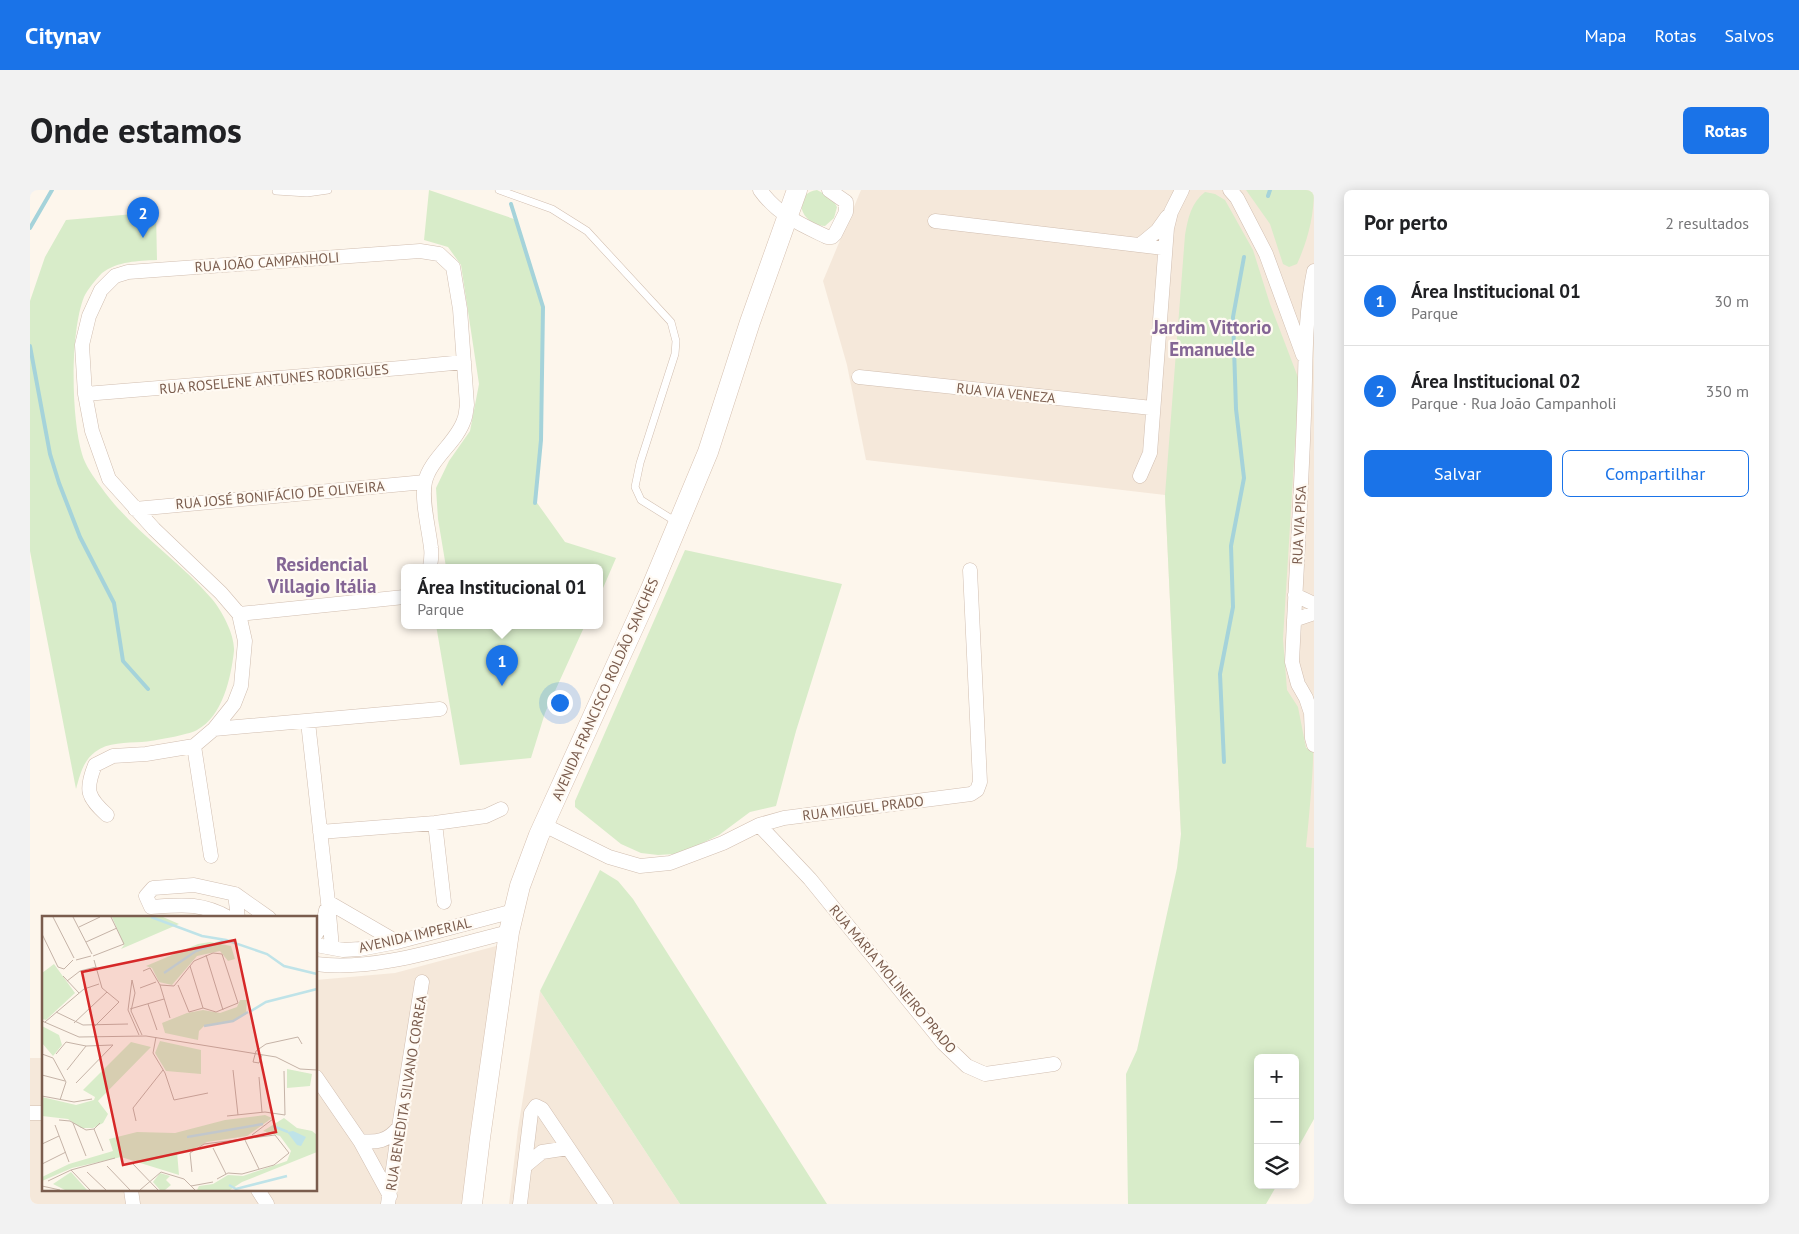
<!DOCTYPE html>
<html lang="pt">
<meta charset="utf-8">
<style>
:root{--surface:#fff;--page:#f2f2f2;--text:#202124;--muted:#757577;--line:#e0e0e0;--accent:#1a73e8}
body{margin:0;font-family:"PT Sans",sans-serif;background:var(--page);color:var(--text)}
.controls{position:absolute;right:15px;bottom:15px;display:grid;overflow:hidden;border-radius:8px;box-shadow:0 2px 12px #0003}
.controls button{width:45px;height:45px;display:grid;place-items:center;padding:0;border:0;border-bottom:1px solid var(--line);background:var(--surface);color:var(--text);font:25px sans-serif}
.you{position:absolute;left:529px;top:512px;width:18px;height:18px;margin:-12px;border:4px solid #fff;border-radius:50%;background:#1a73e8;box-shadow:0 0 0 8px #1a73e833}
.badge{display:grid;place-items:center;width:32px;height:32px;border-radius:50%;background:var(--accent);color:#fff;font-size:16px;font-weight:700}
.pin{position:absolute;translate:-50% -41px;filter:drop-shadow(0 1px 2px #0008)}
.pin::after{content:'';position:absolute;top:26px;width:18px;height:15px;background:inherit;clip-path:polygon(0 0,100% 0,50% 100%)}
.popup{position:absolute;left:371px;top:374px;width:202px;height:65px;box-sizing:border-box;display:grid;place-content:center;border-radius:8px;background:var(--surface);filter:drop-shadow(0 1px 4px #0005);font-size:16px;white-space:nowrap;color:var(--muted)}
.popup b{font-size:19px;color:var(--text)}
.popup::after{content:'';position:absolute;left:50%;top:100%;margin-left:-10px;border:10px solid transparent;border-top-color:var(--surface)}
.list{margin:0;padding:0;list-style:none}
h2{display:flex;justify-content:space-between;align-items:center;height:65px;margin:0;padding:0 20px;font-size:21px}
h2 small{font-size:16px;font-weight:400;color:var(--muted)}
.list li{display:grid;grid-template-columns:32px 1fr auto;gap:15px;align-items:center;box-sizing:border-box;height:90px;padding:0 20px;border-top:1px solid var(--line)}
.list b{display:block;font-size:19px;white-space:nowrap}
.list p{margin:0;font-size:16px;white-space:nowrap;color:var(--muted)}
.list em{font-size:16px;font-style:normal;color:var(--muted)}
.actions{display:flex;gap:10px;padding:15px 20px}
.actions a{flex:1;padding:11px 0;border:1px solid var(--accent);border-radius:8px;text-align:center;font-size:18px;color:var(--accent)}
.actions .main{background:var(--accent);color:#fff}
.icon{flex:none;width:28px;height:28px;fill:none;stroke:currentColor;stroke-width:2;stroke-linecap:round;stroke-linejoin:round}
.map{position:relative;flex:none;width:1284px;height:1014px;overflow:hidden;border-radius:8px}
header{display:flex;align-items:center;gap:30px;box-sizing:border-box;height:70px;padding:0 25px;background:var(--accent);color:#fff}
header strong{font-size:24px}
nav{display:flex;gap:28px;margin-inline-start:auto;font-size:18px}
.intro{display:flex;align-items:center;justify-content:space-between;box-sizing:border-box;height:120px;padding:0 30px}
h1{margin:0;font-size:35px}
.button{padding:12px 22px;border-radius:8px;background:var(--accent);color:#fff;font-size:18px;font-weight:700}
main{display:flex;gap:30px;padding:0 30px}
aside{flex:1;background:var(--surface);border-radius:8px;box-shadow:0 2px 12px #0003}
.map>svg:first-child{display:block}
.residential{fill:#f5e8da}
.green{fill:#d8ecc9}
.lines{fill:none;stroke-linecap:round;stroke-linejoin:round}
.stream{stroke:#a5d3da;stroke-width:4}
.lane-casing{stroke:#d1beb0;stroke-width:8}
.street-casing{stroke:#d1beb0;stroke-width:15}
.secondary-casing{stroke:#d6c0b0;stroke-width:21}
.lane{stroke:#fff;stroke-width:7}
.street{stroke:#fff;stroke-width:14}
.secondary{stroke:#fff;stroke-width:20}
.labels{text-anchor:middle;dominant-baseline:central;stroke-width:4.5;stroke-linejoin:round;paint-order:stroke}
.street-label{font-size:14px;fill:#7a5c4d;stroke:#fffaf3}
.district-label{font-size:19px;font-weight:bold;fill:#846695;stroke:#fffaf3}
.inset-river{fill:none;stroke:#bfe3e8;stroke-width:2.5}
.inset-road{fill:none;stroke:#c5b3a7;stroke-width:1}
.view{fill:#d62828;fill-opacity:0.15;stroke:#d62828;stroke-width:2.5}
.inset-edge{fill:none;stroke:#7a5c4d;stroke-width:2.5}
</style>
<header>
<strong>Citynav</strong>
<nav><a>Mapa</a><a>Rotas</a><a>Salvos</a></nav>
</header>
<div class="intro"><h1>Onde estamos</h1><a class="button">Rotas</a></div>
<main>
<div class="map">
<svg width="1284" height="1014" viewBox="0 0 1284 1014">
<rect width="100%" height="100%" fill="#fdf6ec"/>
<!-- residential -->
<path class="residential" d="M831,0H1284V658L1151,644L1135,305L836,270L817,175L793,91Z
M470,755L436,1014H0V868H14V1000H286V790L365,783Z
M510,801L650,1014H479L488,939Z"/>
<!-- green -->
<path class="green" d="M399,0L487,30L513,117L511,250L505,310L535,352L586,368L570,405V377H416L408,329L406,298L419,271L440,241L449,194L431,75L418,57L394,50Z
M787,0L802,8L807,17L804,28L795,36C770,35 761,4 787,0Z
M1216,0H1284C1284,26 1278,50 1267,74L1259,77L1253,74L1240,34Z
M1175,2L1185,4L1195,10L1223,60L1240,114L1269,190L1253,449L1257,500L1268,517L1276,558C1280,559 1281,559 1283,562C1284,572 1278,642 1276,657L1284,658V929L1265,963V868H1228V995H1247L1236,1014H1098L1096,884L1107,860L1147,678L1151,644L1135,305L1155,45C1158,28 1161,13 1175,2Z
M126,22L127,70C108,71 88,71 72,83C67,88 57,100 54,107C40,142 41,227 52,264C55,275 64,288 71,297C101,340 148,369 182,409C192,421 205,445 204,461C201,487 193,526 167,540C158,545 123,551 112,552C96,553 78,552 65,562C53,571 50,585 46,599L0,361V111L15,67L36,30Z
M655,360L812,394L766,541L746,616L720,622L689,645L662,658L645,664L628,665L611,663L591,654L545,617V611Z
M406,435H555L515,523L501,568L430,575Z
M570,680L588,691L603,709L797,1014H650L510,801Z"/>
<g class="lines">
<!-- stream -->
<path class="stream" d="M1238,6L1240,0
M481,14L513,117L511,250L505,313
M0,38L22,0
M0,156L20,264L29,293L50,347L84,413L93,471L118,499
M1194,572L1190,484L1203,417L1201,356L1214,288L1206,219L1203,127L1214,67"/>
<defs>
<path id="lane" d="M469,0L522,19L557,41L641,132L646,151L645,164L610,273L605,297L611,310L648,333
M246,1L277,3L298,0"/>
<path id="street" d="M730,0C748,25 770,34 797,47H802L805,44L816,22V12L799,0
M1200,0L1207,8L1236,64L1273,165
M905,31L1134,58
M1110,55L1127,41L1137,27
M1284,81C1274,129 1276,177 1274,225C1271,307 1266,389 1262,472L1268,494L1276,508L1281,523L1282,548L1284,555
M829,187L1122,218
M55,204L371,178L434,172
M1110,286L1120,263L1137,38L1141,22L1152,0
M105,319L395,292
M1265,405L1284,414
M209,424L374,407
M1264,430L1284,423
M278,532L298,712L302,758
M184,539L410,519
M164,556L181,666
M77,625C57,607 55,600 65,575L83,566L116,564L164,556L184,539L204,514L211,496L215,451L209,424L191,403L124,339L79,289L62,241L55,204L52,155L59,126L71,100L85,86L98,82L390,61L409,64L423,77L430,119L437,215C436,220 436,226 434,230C427,252 400,269 395,292C391,310 399,339 401,358C402,364 401,371 400,377
M405,633L414,712
M514,635L579,667L610,676L640,673L693,653L729,635L754,628L941,604L947,600L950,592L940,380
M729,635L780,689L913,853L937,876L955,884L1024,874
M290,642L405,633L456,626L471,619
M205,704L208,728
M298,712L367,752
M199,728C171,712 151,715 121,717L116,706L123,698L164,695L205,704L239,728
M286,744L294,730L296,720
M286,755L313,760L330,759L367,752L484,721
M286,774C346,782 420,756 479,742
M286,887L330,951L360,1006
M0,923H14
M330,951C347,953 358,951 369,937
M495,976L512,962L538,958
M101,1000L103,1014
M228,1000L237,1014
M358,1014L369,937L392,792
M490,1014L501,923L506,916L512,919L576,1014"/>
<path id="secondary" d="M442,1014L450,948L479,742L490,696L509,645L620,401L678,262L720,132L767,0"/>
</defs>
<!-- lane casing -->
<use href="#lane" class="lane-casing"/>
<!-- street casing -->
<use href="#street" class="street-casing"/>
<!-- secondary casing -->
<use href="#secondary" class="secondary-casing"/>
<!-- lane -->
<use href="#lane" class="lane"/>
<!-- street -->
<use href="#street" class="street"/>
<!-- secondary -->
<use href="#secondary" class="secondary"/>
</g>
<g class="labels">
<!-- street labels -->
<g class="street-label">
<text transform="translate(237 72) rotate(-4)">RUA JOÃO CAMPANHOLI</text>
<text transform="translate(244 189) rotate(-5)">RUA ROSELENE ANTUNES RODRIGUES</text>
<text transform="translate(976 203) rotate(6)">RUA VIA VENEZA</text>
<text transform="translate(250 305) rotate(-5)">RUA JOSÉ BONIFÁCIO DE OLIVEIRA</text>
<text transform="translate(1269 335) rotate(-87)">RUA VIA PISA</text>
<text transform="translate(575 499) rotate(-66)">AVENIDA FRANCISCO ROLDÃO SANCHES</text>
<text transform="translate(833 618) rotate(-7)">RUA MIGUEL PRADO</text>
<text transform="translate(385 745) rotate(-13)">AVENIDA IMPERIAL</text>
<text transform="translate(863 789) rotate(50)">RUA MARIA MOLINEIRO PRADO</text>
<text transform="translate(376 903) rotate(-81)">RUA BENEDITA SILVANO CORREA</text>
</g>
<!-- district labels -->
<g class="district-label">
<text x="1182" y="137">Jardim Vittorio<tspan x="1182" dy="22">Emanuelle</tspan></text>
<text x="292" y="374">Residencial<tspan x="292" dy="22">Villagio Itália</tspan></text>
</g>
</g>
<!-- overview -->
<g transform="translate(12 726)">
<rect width="275" height="275" fill="#fdf6ec"/>
<path d="M70,1H121L137,8L79,33L82,29ZM168,26L189,30L193,43L186,45L178,35L155,40L130,69L117,66L110,52L104,50L156,28ZM12,48L33,77L4,104L0,103V57ZM198,84H205L204,98L191,105L162,110L157,115L156,124L123,117L120,107L145,97L161,94L178,97L195,91ZM0,110L17,119L20,129L11,140L0,127ZM118,125L159,134V158L124,155L113,137ZM89,126L109,131L56,185L66,198L61,207L51,212H39L26,203L0,200V181L34,189L52,184L53,181L41,174ZM245,153L270,158L268,170L245,172ZM223,199L230,202L205,220L165,226L148,235L135,236L137,259L79,241L30,252L0,265V261L27,248L71,235L67,223L95,216L133,217L183,204ZM242,202L255,212L270,215L275,219V236L200,266L188,274H155L157,270L171,268L186,259L201,260L245,245L249,235L238,220L221,215ZM29,256L45,274H23L11,268ZM118,257L128,260L124,264L129,269L123,274H118L111,266Z" fill="#d8ecc9"/>
<path d="M251,215L264,221L259,230L255,229L245,216Z" fill="#bfe3e8"/>
<path class="inset-river" d="M109,1L160,20L184,24L225,38L242,50L275,58M122,57L154,35L184,24M209,95L224,86L275,73M162,110L191,105L206,96M231,210L246,216M145,221L221,208M187,269L194,273L245,260"/>
<path class="inset-road" d="M11,1L32,42M31,1L50,38M37,11L58,1M0,18L16,51L22,53L31,44M44,26L75,12M164,39L181,94M51,40L82,28L69,1M34,44L49,40M52,44L60,72L77,86L53,110M148,50L161,92M101,55L108,52L118,69L132,70L152,45L171,37L180,38L196,87L174,96L161,92L147,96L136,69M21,60L37,77M25,65L38,55L54,51M118,69L128,102M98,72L114,66M106,88L115,114M88,93L122,83M14,96L41,109L86,108M0,105L37,121L104,120L234,141L258,153L275,154M3,106L42,73L57,68M32,107L65,76M97,119L86,94L90,64L93,77L89,95L100,119M114,121L111,137L123,157L132,184L166,177M24,126L44,130L71,129M0,138L11,142L24,166L18,184M14,138L24,126M220,139L217,147L211,146L214,135L224,128L256,121L260,128M25,154L44,130M191,154L196,199M0,159L23,165M217,161L220,196M34,167L71,129M0,180L32,186L50,183M185,200L223,196L243,199L242,155M17,204L28,205L44,214L52,213L58,207M94,205L91,192L121,154M31,207L44,240M13,209L27,246M52,213L61,235M210,219L231,203M202,222L217,253M0,228L17,220M171,232L184,258M90,247L116,274M0,248L24,236M65,250L88,274M29,254L48,274M45,256L64,274M150,256L148,237L162,228L233,219L247,237L232,249L200,258L186,257L175,263M6,265L29,254L73,242M0,270L18,274M149,270L171,266M98,274L119,256L142,263L153,274"/>
<path class="view" d="M193,24L234,216L81,249L40,56Z"/>
<rect width="275" height="275" class="inset-edge"/>
</g>
</svg>
<div class="controls">
<button>+</button>
<button>−</button>
<button><svg class="icon" aria-label="layers" viewBox="0 0 24 24"><path d="M12 4l9 5-9 5-9-5zM3 14l9 5 9-5"/></svg></button>
</div>
<div class="you"></div>
<div class="pin badge" style="left:472px;top:496px">1</div>
<div class="popup"><b>Área Institucional 01</b>Parque</div>
<div class="pin badge" style="left:113px;top:48px">2</div>
</div>
<aside>
<h2>Por perto<small>2 resultados</small></h2>
<ul class="list">
<li><span class="badge">1</span><div><b>Área Institucional 01</b><p>Parque</p></div><em>30 m</em></li>
<li><span class="badge">2</span><div><b>Área Institucional 02</b><p>Parque · Rua João Campanholi</p></div><em>350 m</em></li>
</ul>
<div class="actions"><a class="main">Salvar</a><a>Compartilhar</a></div>
</aside>
</main>
